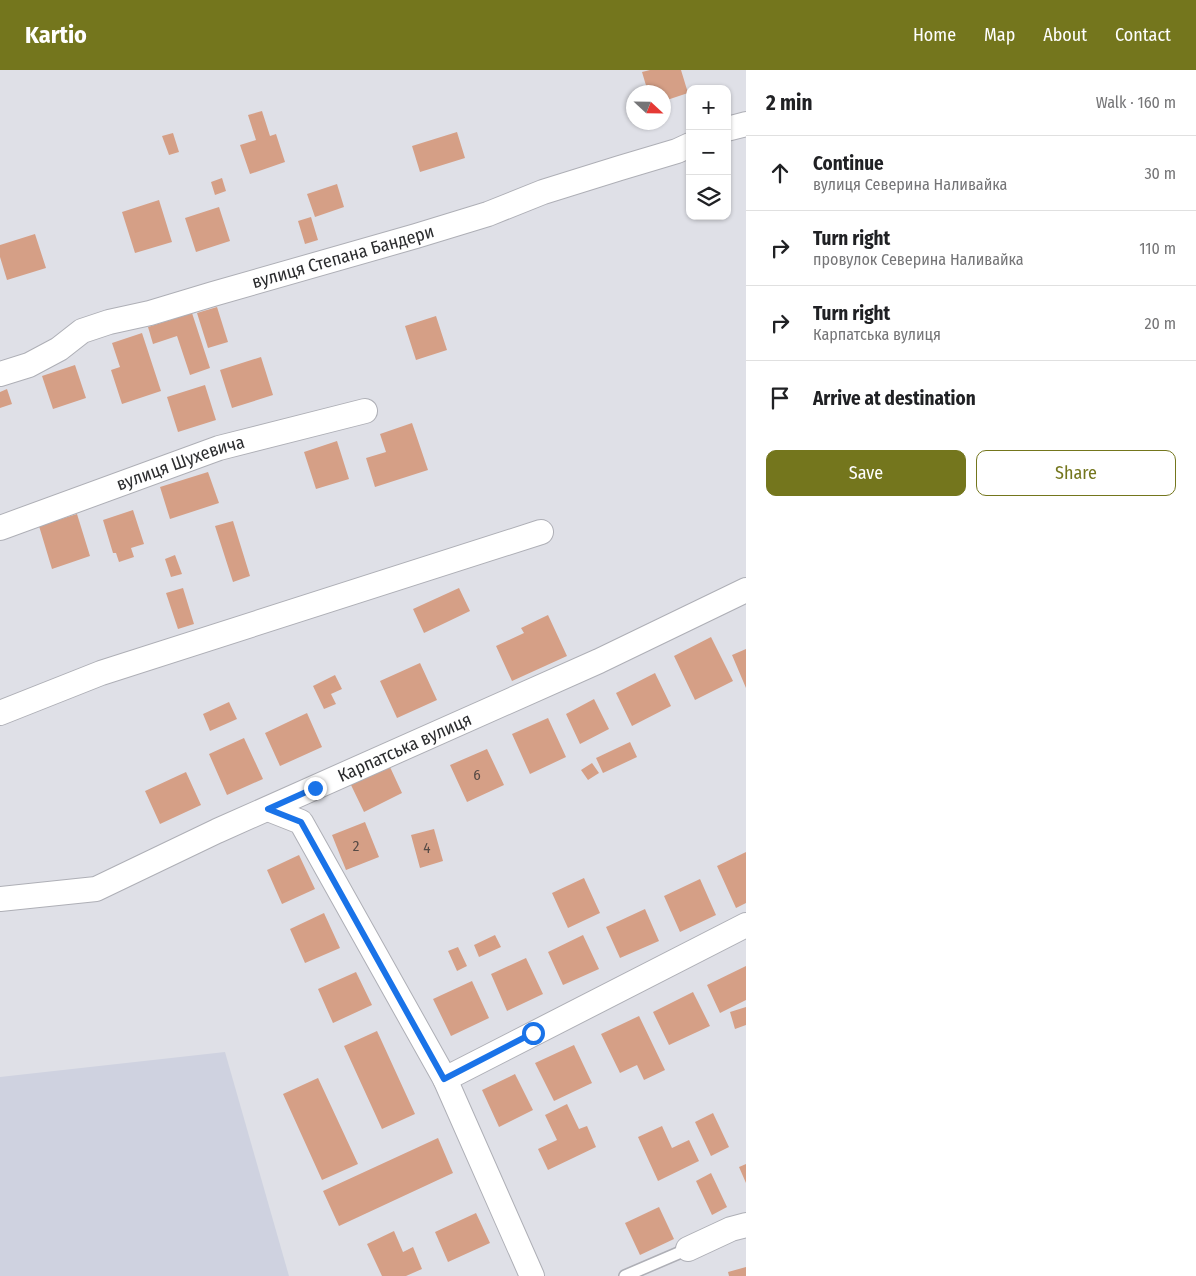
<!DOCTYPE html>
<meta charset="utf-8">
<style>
:root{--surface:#fff;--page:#f2f2f2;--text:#202124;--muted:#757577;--line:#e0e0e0;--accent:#74761d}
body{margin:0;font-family:"Fira Sans Condensed",sans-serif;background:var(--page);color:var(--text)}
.controls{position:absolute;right:15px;top:15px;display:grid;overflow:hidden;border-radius:10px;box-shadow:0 1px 4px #0004}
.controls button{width:45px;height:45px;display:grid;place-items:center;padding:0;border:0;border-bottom:1px solid var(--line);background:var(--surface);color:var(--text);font:25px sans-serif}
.compass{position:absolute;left:626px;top:15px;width:45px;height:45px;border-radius:50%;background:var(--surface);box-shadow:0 1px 4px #0004;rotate:112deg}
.stop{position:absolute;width:15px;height:15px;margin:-11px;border:4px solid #1a73e8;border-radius:50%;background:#fff}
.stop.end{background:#1a73e8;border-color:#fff;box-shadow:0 1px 5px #0008}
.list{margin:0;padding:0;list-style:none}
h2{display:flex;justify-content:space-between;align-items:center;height:65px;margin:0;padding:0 20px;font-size:21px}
h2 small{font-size:16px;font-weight:400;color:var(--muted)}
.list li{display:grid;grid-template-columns:32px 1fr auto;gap:15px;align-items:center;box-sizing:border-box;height:75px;padding:0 20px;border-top:1px solid var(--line)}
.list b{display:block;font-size:19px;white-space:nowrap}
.list p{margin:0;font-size:16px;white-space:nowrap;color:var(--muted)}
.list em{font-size:16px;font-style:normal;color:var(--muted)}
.actions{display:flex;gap:10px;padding:15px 20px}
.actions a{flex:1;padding:11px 0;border:1px solid var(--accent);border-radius:10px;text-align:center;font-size:18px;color:var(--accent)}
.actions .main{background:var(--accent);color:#fff}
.icon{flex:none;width:28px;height:28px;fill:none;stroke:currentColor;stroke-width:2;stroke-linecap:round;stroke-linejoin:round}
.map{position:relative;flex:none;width:746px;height:1206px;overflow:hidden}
header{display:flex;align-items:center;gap:30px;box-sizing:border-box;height:70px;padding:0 25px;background:var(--accent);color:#fff}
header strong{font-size:24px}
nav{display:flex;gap:28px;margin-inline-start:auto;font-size:18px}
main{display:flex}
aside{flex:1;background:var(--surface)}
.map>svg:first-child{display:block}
.built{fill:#cfd2e0}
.building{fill:#d59f86}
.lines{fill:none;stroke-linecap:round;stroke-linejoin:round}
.service-casing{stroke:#aeafb6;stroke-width:14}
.minor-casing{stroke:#aeafb6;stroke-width:26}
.service{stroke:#fff;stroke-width:11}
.minor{stroke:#fff;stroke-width:24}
.route{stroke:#1a73e8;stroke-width:6}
.labels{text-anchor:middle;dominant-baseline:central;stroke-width:4;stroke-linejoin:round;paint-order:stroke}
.number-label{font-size:15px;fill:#564a45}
.street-label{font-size:18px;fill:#2c2d2f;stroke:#fff}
</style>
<header>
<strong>Kartio</strong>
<nav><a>Home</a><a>Map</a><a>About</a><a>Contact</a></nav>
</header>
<main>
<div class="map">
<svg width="746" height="1206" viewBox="0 0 746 1206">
<rect width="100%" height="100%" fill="#dfe0e7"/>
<!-- built -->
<path class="built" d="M225,982L289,1206H0V1007Z"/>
<!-- building -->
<path class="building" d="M650,0H681L688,23L664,31V22H648L642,2Z
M262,41L270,66L276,64L285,92L250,104L240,75L256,70L248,45Z
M457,62L465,88L420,102L412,76Z
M173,63L179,82L169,85L162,66Z
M222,108L226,121L215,125L211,112Z
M337,114L344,137L315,147L307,124Z
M159,130L172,172L135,183L122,142Z
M219,137L230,171L196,182L185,148Z
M311,147L318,170L305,174L298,151Z
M35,164L46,198L7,210L0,187V175Z
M217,237L228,272L208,278L197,243Z
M192,243L210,298L190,305L177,266L153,274L148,257Z
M436,246L447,280L416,290L405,256Z
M142,263L161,321L122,334L111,300L120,297L112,273Z
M261,287L273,325L232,338L220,300Z
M75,295L86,328L53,339L42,306Z
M205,315L216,350L178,362L167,327Z
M7,319L12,334L0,338V322Z
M412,353L428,400L375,417L366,388L386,382L380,364Z
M337,371L349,409L316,419L304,382Z
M208,402L219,433L170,449L160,417Z
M133,440L144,474L131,478L134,487L119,492L116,483H113L103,450Z
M77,444L90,486L52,499L39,456Z
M233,451L250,506L233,512L215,456Z
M175,485L182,504L171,507L165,489Z
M183,518L194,554L178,559L166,523Z
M459,518L470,541L424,563L413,539Z
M548,545L567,586L512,611L496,576L524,563L521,558Z
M711,567L733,611L695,630L674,586Z
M746,579V618L732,585Z
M420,593L437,630L397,648L380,611Z
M655,603L671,636L632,656L616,623Z
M335,605L342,619L331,624L336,634L324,639L313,616Z
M594,629L609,659L580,674L566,644Z
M229,632L237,649L210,661L203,644Z
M307,643L322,677L280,696L265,663Z
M548,648L566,687L530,704L512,664Z
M244,668L263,709L227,725L209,684Z
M630,672L637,687L603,703L596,688Z
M487,679L504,715L467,732L450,695Z
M592,693L599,703L588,710L581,700Z
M390,697L402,723L364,742L351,715Z
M186,702L201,735L160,754L145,721Z
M365,752L379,787L346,800L332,765Z
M434,759L443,791L420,798L411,765Z
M746,782V833L736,838L717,796Z
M299,785L315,819L282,834L267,800Z
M584,808L600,843L568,858L552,823Z
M700,809L716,845L680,862L664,826Z
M645,839L659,871L620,888L606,857Z
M324,843L340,878L305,893L290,859Z
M495,865L501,877L479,887L474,875Z
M583,865L599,899L563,915L548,882Z
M458,877L467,896L457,901L448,881Z
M526,888L543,924L507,941L491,904Z
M746,896V930L720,943L707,915Z
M356,902L372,935L333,953L318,919Z
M472,911L489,948L451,966L433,929Z
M693,922L710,956L669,975L653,942Z
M746,937V955L735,959L730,942Z
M639,946L665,1000L644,1010L637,995L620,1003L601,964Z
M377,961L415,1044L382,1059L344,976Z
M574,975L592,1013L554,1031L535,993Z
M515,1004L533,1040L499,1057L482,1020Z
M318,1008L358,1094L322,1110L283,1024Z
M567,1034L579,1059L587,1056L596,1077L548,1100L538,1079L557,1070L545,1045Z
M713,1043L729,1077L711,1086L695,1052Z
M662,1056L672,1078L689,1070L699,1091L658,1111L638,1067Z
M438,1068L453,1103L339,1156L323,1121Z
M746,1094V1113L739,1097Z
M711,1103L727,1137L712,1145L696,1111Z
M659,1137L674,1169L640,1185L625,1153Z
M476,1143L490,1173L448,1192L435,1162Z
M394,1161L403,1182L413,1177L422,1199L406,1206H382L367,1174Z
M746,1197V1206H729L728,1202Z"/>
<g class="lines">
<defs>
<path id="service" d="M625,1206L688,1179"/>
<g id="minor">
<path d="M727,59L746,54"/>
<path id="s1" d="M0,304L29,295L59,279L82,261L109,252L150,243L213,224L416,166L488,144L543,122L620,98L677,81L690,75"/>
<path id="s2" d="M0,458L219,378L365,341"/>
<path d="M0,643L101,603L541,462"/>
<path d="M268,739L301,752L445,1009L532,1206"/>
<path id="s3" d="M0,829L96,819L217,761L599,591L746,520"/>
<path d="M445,1009L746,855"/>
<path d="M688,1179L731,1159L746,1155"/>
</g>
</defs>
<!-- service casing -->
<use href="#service" class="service-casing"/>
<!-- minor casing -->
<use href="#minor" class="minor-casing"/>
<!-- service -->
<use href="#service" class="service"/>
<!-- minor -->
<use href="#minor" class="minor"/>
</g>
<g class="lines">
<!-- route -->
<path class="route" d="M315,718L268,739L301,752L444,1009L533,963"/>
</g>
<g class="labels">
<!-- number labels -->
<g class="number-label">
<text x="477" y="705">6</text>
<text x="356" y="776">2</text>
<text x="427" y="778">4</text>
</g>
<!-- street labels -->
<g class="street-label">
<text stroke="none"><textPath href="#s1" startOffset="365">вулиця Степана Бандери</textPath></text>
<text stroke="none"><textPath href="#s2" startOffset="192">вулиця Шухевича</textPath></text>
<text stroke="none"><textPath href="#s3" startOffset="436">Карпатська вулиця</textPath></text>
</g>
</g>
</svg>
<div class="controls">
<button>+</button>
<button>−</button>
<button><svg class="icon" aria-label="layers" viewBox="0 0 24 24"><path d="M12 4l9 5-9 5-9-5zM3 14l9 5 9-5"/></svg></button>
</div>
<svg class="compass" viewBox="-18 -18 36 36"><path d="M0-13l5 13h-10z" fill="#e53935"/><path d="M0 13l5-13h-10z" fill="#757577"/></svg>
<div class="stop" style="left:533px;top:963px"></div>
<div class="stop end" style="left:315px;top:718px"></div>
</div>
<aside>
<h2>2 min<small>Walk · 160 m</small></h2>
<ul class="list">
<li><svg class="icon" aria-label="ahead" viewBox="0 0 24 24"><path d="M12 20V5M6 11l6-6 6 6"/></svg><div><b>Continue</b><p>вулиця Северина Наливайка</p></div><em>30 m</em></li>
<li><svg class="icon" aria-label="right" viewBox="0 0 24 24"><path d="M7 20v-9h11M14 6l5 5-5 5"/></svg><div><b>Turn right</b><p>провулок Северина Наливайка</p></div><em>110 m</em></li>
<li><svg class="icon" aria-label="right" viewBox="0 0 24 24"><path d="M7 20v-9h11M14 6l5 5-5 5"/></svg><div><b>Turn right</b><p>Карпатська вулиця</p></div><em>20 m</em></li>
<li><svg class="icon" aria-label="arrive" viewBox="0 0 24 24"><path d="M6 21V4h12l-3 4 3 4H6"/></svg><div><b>Arrive at destination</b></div></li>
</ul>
<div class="actions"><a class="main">Save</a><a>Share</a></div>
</aside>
</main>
